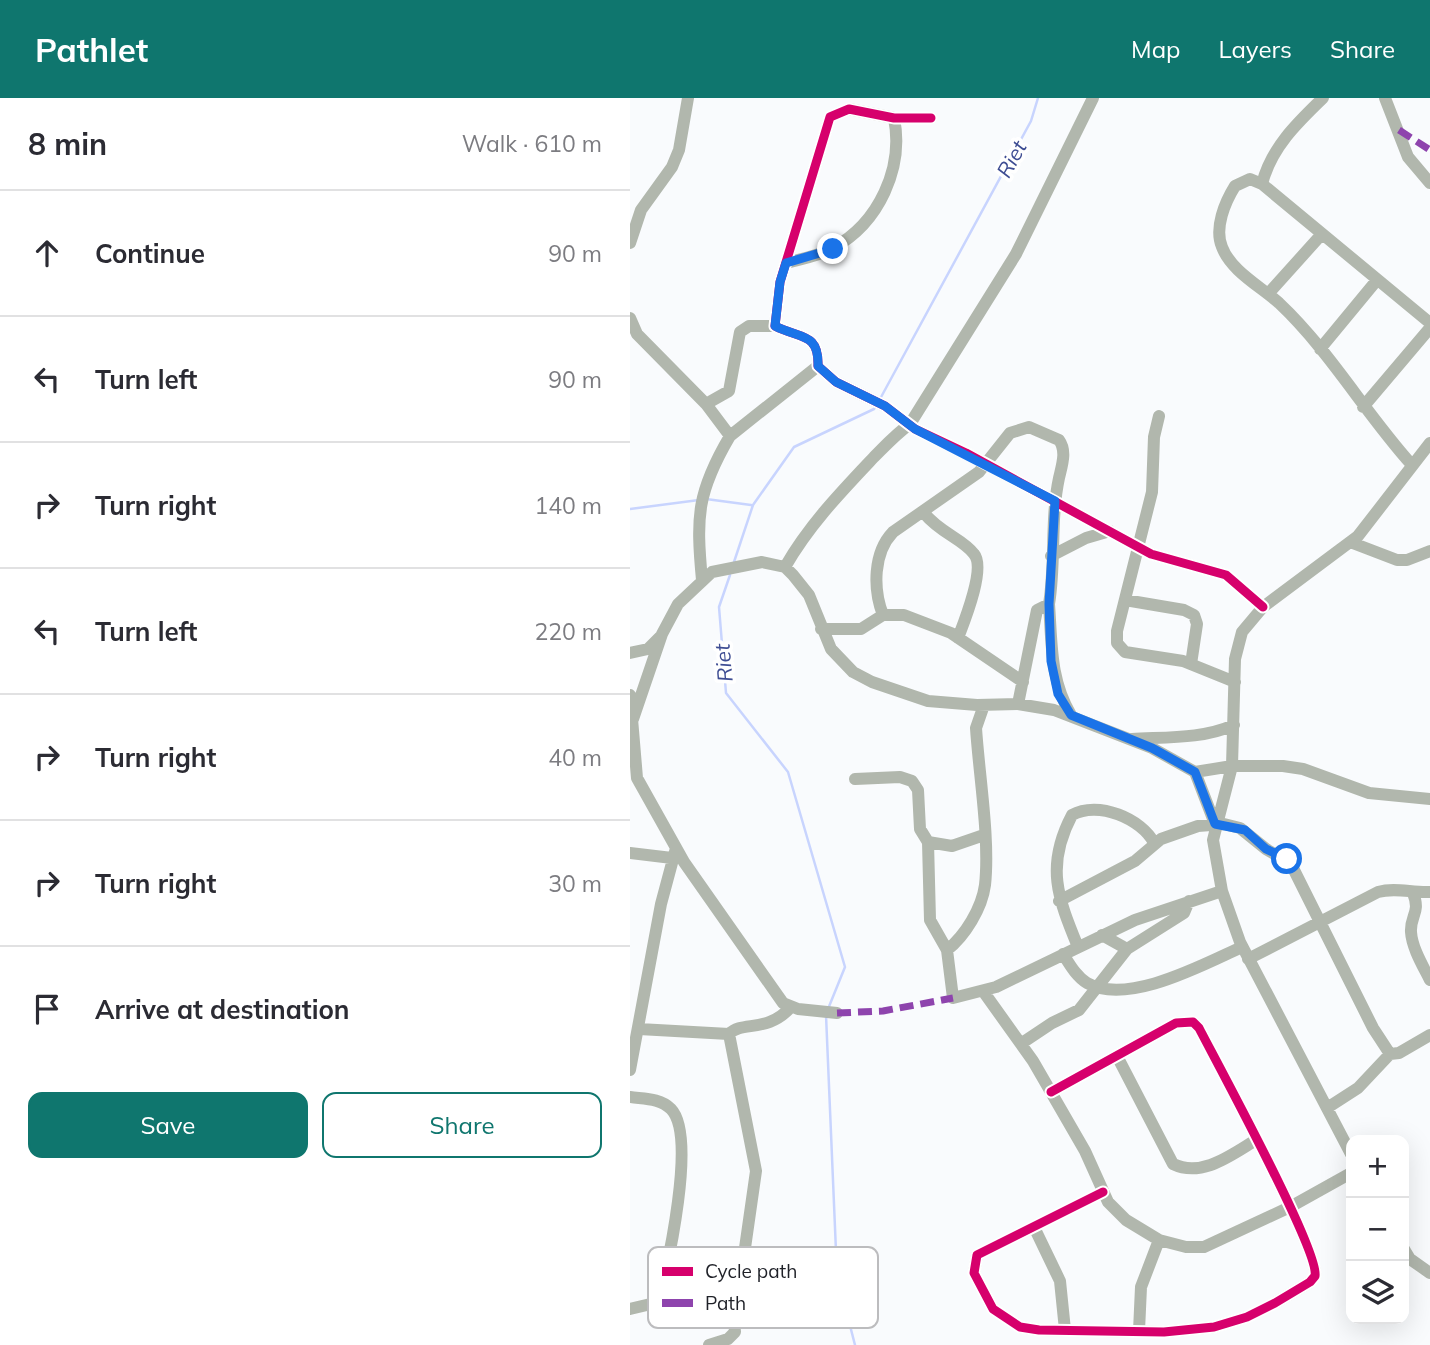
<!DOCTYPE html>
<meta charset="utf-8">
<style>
:root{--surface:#fff;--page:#f7f7f7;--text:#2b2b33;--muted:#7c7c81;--line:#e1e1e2;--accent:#0f766e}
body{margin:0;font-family:Mulish,sans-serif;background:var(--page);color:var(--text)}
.controls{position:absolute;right:21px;bottom:21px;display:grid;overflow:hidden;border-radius:14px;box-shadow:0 7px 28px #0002}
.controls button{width:63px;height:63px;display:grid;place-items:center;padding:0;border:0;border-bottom:2px solid var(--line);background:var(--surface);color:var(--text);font:35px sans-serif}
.stop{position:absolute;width:21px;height:21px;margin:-16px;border:5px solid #1a73e8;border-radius:50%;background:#fff}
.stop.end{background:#1a73e8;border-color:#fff;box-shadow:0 2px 7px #0008}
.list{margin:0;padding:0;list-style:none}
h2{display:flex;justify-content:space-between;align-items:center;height:91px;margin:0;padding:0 28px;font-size:30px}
h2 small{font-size:23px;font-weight:400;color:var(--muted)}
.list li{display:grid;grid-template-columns:46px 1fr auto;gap:21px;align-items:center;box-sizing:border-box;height:126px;padding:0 28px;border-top:2px solid var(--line)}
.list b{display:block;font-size:26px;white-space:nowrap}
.list em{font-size:23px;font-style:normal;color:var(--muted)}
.actions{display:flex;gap:14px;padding:21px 28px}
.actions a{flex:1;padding:16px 0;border:2px solid var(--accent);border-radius:14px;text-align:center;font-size:24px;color:var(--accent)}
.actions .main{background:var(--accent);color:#fff}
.icon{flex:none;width:38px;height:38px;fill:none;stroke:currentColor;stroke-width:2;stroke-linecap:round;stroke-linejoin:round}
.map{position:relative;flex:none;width:800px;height:1247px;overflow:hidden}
header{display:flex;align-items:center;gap:42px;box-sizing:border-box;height:98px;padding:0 35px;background:var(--accent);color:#fff}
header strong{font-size:33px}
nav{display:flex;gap:38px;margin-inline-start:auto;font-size:24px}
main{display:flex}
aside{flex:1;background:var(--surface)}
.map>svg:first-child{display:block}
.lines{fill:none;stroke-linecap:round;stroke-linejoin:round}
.stream{stroke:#c8d4fe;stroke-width:2.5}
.minor{stroke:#b1b7ad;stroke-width:12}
.quiet{stroke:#8e44ad;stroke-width:7;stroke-dasharray:14 7;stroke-linecap:butt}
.cycleway-casing{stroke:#fff;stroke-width:13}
.cycleway{stroke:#d6006c;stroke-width:9}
.route{stroke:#1a73e8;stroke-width:9}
.labels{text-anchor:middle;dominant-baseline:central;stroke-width:7;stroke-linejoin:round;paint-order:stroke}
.water-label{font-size:21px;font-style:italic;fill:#3e4d93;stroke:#fff}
.key{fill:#fff;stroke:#bcbcbe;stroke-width:2}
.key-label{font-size:19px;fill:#1f2128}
</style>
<header>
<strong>Pathlet</strong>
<nav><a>Map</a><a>Layers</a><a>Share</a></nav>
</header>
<main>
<aside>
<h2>8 min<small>Walk · 610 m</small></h2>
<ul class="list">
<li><svg class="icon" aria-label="ahead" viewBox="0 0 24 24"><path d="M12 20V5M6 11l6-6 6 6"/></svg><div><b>Continue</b></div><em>90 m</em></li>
<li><svg class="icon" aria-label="left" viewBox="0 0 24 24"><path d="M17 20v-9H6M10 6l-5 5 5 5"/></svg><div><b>Turn left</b></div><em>90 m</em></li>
<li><svg class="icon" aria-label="right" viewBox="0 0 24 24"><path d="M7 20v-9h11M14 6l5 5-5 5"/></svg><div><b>Turn right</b></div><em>140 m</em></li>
<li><svg class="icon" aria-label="left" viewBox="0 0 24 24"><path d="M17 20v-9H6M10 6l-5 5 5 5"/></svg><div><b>Turn left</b></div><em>220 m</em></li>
<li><svg class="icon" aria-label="right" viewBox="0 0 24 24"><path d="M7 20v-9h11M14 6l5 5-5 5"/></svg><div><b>Turn right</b></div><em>40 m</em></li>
<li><svg class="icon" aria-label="right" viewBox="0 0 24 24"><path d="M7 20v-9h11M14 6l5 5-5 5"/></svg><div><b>Turn right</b></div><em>30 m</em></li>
<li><svg class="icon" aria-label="arrive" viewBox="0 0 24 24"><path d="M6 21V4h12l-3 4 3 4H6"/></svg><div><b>Arrive at destination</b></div></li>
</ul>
<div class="actions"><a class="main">Save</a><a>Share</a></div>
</aside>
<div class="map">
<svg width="800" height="1247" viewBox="0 0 800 1247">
<rect width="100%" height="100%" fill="#f9fbfd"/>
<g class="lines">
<!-- stream -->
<path class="stream" d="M250,301L401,23L408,0
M76,401L121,407
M0,411L69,402
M104,464L123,407L164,349L244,311L247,307
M100,477L89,509L96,595L158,674L215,869L198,911
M196,917L207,1177L225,1247"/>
<!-- minor -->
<path class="minor" d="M755,0L778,59L800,85
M301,20H264L219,11L200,19L150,184L145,228C170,241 189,234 188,268L206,284L255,308L285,331L336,355L521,456L596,477L633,509
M632,86C641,50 667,25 693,0
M0,145L11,112L42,69L49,52L58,0
M156,165C171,161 189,158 203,150C249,125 274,70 264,20
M638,196L691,137
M0,220L7,236L76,306L100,338C67,394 66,418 72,482
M690,251L747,182
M76,306L99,293L110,234L119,228H145
M733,309L800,230
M529,318L524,339L522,394L487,533V545L495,554L553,563L605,584
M100,338L188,268
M782,367C735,315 700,253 649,205C630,188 601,173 592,149C584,130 595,104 605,88L620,81L632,86L800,225
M294,415C310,435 333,441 344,456C356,470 334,524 328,540
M720,444L767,462H777L800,453
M421,458L456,440L480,433
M155,469C179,427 211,394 244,359C256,347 266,336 280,326L386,156L463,0
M495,502L554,512L564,517L567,526L561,566
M419,506C422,546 420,582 441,617
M253,517C243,491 243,455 263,434L349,374L380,335L399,329L429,342C437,353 432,367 429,380C420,422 426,464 419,506L407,512L388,606
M191,531H231L253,517H274L321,535L393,584
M0,555L18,551L30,539
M0,597L7,680L54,764L153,905L168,911L207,915
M354,607L346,630C349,677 360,741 355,787C352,810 335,838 317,852L323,900L366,889L505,822L592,793
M3,621L32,536L48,506L82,474L132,464L155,469L163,477L179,497L201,551L223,574L242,584L298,603L347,607L388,606L424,612L522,650L565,674L585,726
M502,641C536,639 573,641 604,627
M565,674L602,668H653L673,671L739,695L800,701
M225,681L270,679L282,683L288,692L290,731L298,744L300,822L317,852
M298,744L322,748L354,737
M0,755L42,760
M783,795C791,815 780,817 781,834C782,850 793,868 800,882
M429,803L505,763L531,741L568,728L594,726L610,730L636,751L661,766L743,930L760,956
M472,837L497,851
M448,849C428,800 415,768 442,717C468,702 512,721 524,745
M433,856C440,867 446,878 457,885C498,908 574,866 612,849
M618,861L748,794C765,789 782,795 800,794
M353,893L403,963L455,1053L478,1104L496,1122L529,1142L556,1149H574L660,1109L721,1075
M9,931L99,936
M392,945L422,925L449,912L497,851L554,815L559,803
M487,958L543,1066C572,1080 601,1057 626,1042
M0,972L31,806L46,750
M421,994L546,925L563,924L569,930C587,965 690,1154 685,1178L680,1184L645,1205L617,1219L584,1229L534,1234L409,1232L390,1229L363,1211L344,1175L347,1157L473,1094
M0,999C14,1001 30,1000 41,1011C67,1038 38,1167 28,1203
M697,1010L728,990L760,956L769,955L800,937
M721,1056L610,844L592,793L583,742L602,668L605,561L612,534L633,509L728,438L800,345
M404,1129L430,1183L435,1232
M774,1151L780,1161L800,1175
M0,1211L110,1185L126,1073L99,936C113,922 136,936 161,909
M509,1233L511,1189L529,1142
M79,1247L98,1241L105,1234L101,1188"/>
<!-- quiet -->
<path class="quiet" d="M769,32L800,52
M207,915L253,913L323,900"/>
<defs>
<path id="cycleway" d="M301,20H264L219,11L200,19L150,184L145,228C170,241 189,234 188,268L206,284L255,308L285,331L336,355L521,456L596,477L633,509
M421,994L546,925L563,924L569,930C587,965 690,1154 685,1178L680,1184L645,1205L617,1219L584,1229L534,1234L409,1232L390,1229L363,1211L344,1175L347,1157L473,1094"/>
</defs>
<!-- cycleway casing -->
<use href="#cycleway" class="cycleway-casing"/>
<!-- cycleway -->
<use href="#cycleway" class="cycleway"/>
</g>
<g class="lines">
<!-- route -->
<path class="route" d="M203,151L156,165L150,184L145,228C170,241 189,234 188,268L206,284L255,308L285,331L425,403L419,506L421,563L428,596L441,617L522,650L565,674L585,726L615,732L636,751L657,761"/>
</g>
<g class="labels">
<!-- water labels -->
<g class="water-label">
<text transform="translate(381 61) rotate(-61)">Riet</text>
<text transform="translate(93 565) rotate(-95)">Riet</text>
</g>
</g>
<!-- legend -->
<rect x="18" y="1149" width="230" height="81" rx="10" class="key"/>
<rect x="32" y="1169" width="31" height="9" fill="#d6006c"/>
<rect x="32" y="1201" width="31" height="8" fill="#8e44ad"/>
<g class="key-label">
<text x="75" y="1180">Cycle path</text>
<text x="75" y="1212">Path</text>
</g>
</svg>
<div class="controls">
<button>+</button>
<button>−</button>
<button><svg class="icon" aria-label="layers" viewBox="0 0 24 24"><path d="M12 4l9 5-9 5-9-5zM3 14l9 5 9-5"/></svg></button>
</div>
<div class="stop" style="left:657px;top:761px"></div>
<div class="stop end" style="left:203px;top:151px"></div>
</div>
</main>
